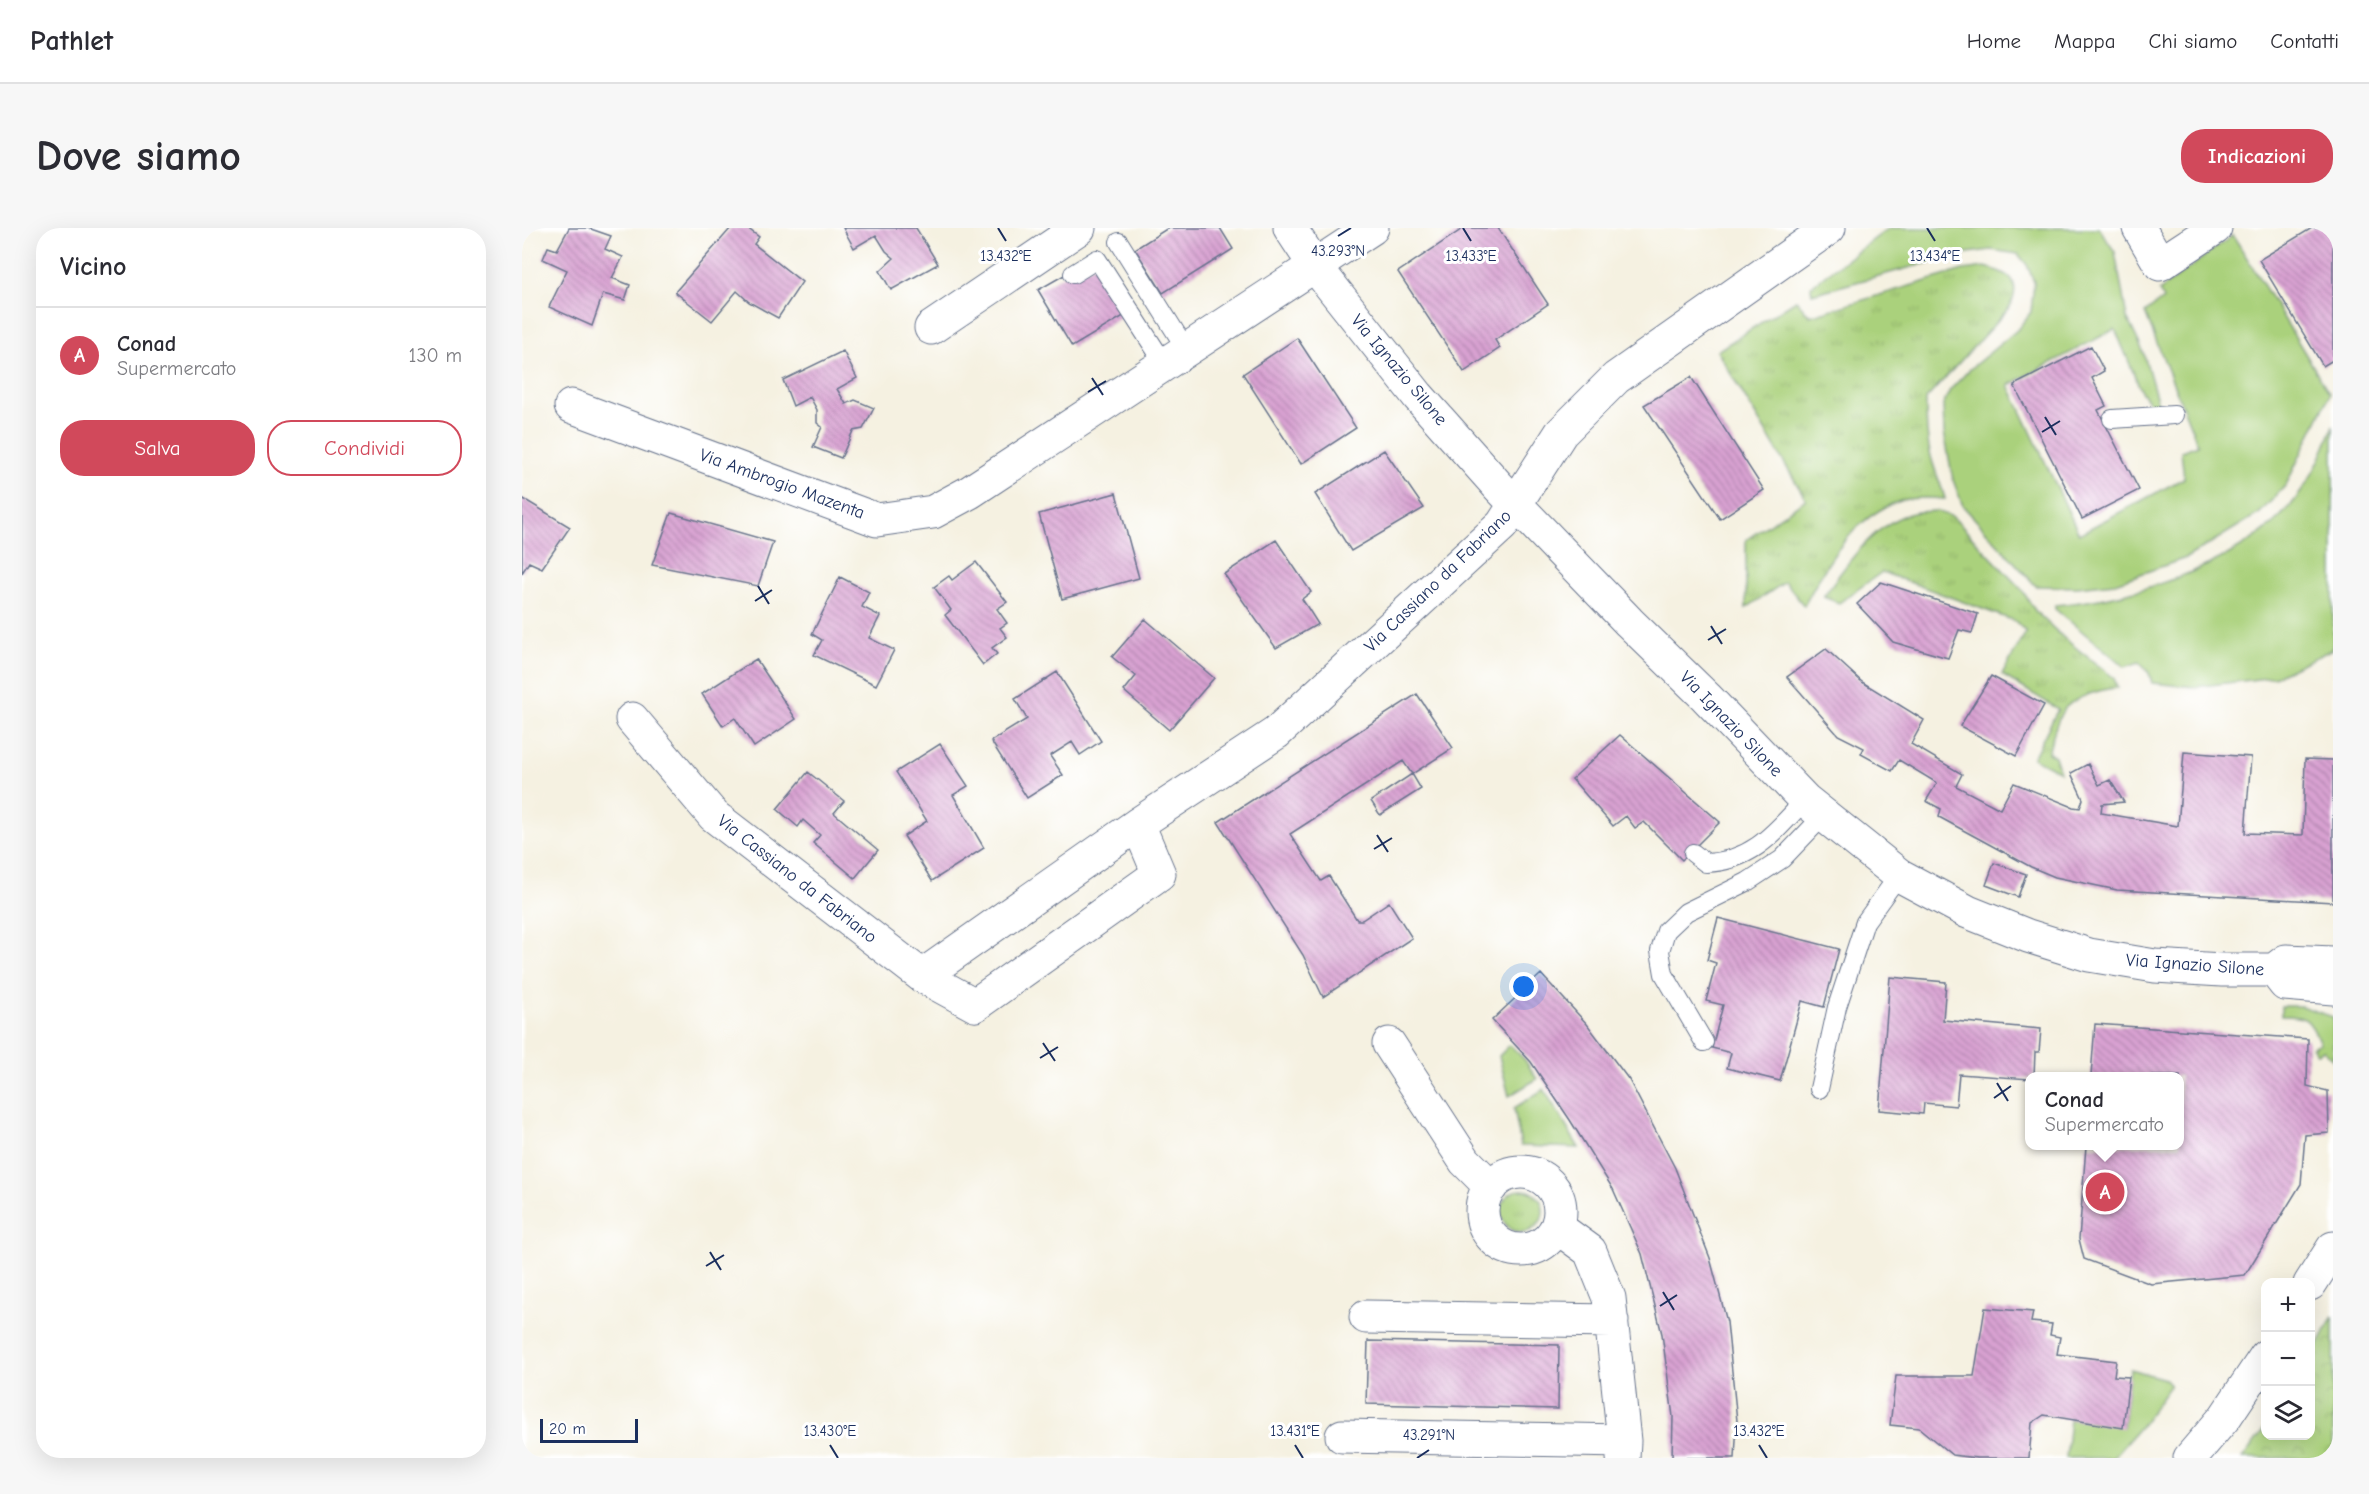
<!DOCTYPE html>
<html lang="it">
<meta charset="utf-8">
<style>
:root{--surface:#fff;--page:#f7f7f7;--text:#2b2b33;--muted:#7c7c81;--line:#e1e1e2;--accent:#d1495b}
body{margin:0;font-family:"Comic Neue",sans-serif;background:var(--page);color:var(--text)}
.controls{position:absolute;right:18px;bottom:18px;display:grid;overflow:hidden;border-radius:12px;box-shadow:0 6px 24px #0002}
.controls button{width:54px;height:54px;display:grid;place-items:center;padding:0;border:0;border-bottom:2px solid var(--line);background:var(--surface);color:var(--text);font:30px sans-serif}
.scale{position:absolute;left:18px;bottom:15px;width:98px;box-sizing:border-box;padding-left:6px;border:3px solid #1b2f5e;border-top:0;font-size:16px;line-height:21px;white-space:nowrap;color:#1b2f5e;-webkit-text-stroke:4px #fff;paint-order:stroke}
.you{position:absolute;left:1002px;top:759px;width:21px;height:21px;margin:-15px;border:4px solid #fff;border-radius:50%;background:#1a73e8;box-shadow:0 0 0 9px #1a73e833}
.badge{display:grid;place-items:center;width:39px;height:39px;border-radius:50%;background:var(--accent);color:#fff;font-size:20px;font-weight:700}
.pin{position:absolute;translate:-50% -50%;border:3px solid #fff;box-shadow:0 2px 6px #0006}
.popup{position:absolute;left:1503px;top:844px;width:159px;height:78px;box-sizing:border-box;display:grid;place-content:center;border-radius:12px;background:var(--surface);filter:drop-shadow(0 2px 4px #0005);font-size:20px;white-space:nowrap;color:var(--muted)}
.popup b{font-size:22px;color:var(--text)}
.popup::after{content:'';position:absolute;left:50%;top:100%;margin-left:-12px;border:12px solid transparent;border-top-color:var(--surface)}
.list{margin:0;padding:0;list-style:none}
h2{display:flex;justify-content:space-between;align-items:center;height:78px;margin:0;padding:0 24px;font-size:26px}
h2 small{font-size:20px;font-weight:400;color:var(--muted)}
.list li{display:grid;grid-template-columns:39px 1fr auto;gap:18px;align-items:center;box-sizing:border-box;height:96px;padding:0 24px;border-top:2px solid var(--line)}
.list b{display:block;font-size:22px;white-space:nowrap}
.list p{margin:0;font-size:20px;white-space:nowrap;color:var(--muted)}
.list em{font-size:20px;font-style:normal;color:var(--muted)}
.actions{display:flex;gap:12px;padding:18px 24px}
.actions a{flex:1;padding:14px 0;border:2px solid var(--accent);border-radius:24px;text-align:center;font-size:21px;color:var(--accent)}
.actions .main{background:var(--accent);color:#fff}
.icon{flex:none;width:33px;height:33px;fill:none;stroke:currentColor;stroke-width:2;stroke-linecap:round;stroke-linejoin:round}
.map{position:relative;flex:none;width:1811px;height:1230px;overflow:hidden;border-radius:24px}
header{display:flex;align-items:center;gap:36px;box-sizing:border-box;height:84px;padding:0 30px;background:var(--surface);border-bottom:2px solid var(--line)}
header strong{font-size:28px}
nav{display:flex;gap:33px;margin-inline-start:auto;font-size:21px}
.intro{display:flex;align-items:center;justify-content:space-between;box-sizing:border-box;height:144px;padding:0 36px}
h1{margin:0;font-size:42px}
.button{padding:15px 27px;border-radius:24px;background:var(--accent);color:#fff;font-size:21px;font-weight:700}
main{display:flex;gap:36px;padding:0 36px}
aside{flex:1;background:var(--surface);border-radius:24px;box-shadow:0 6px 24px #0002}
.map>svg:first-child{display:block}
.grass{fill:url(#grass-tufts);stroke:#62806c;stroke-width:1.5}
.park{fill:url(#park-crowns);stroke:#62806c;stroke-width:1.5}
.garden{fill:#aad17b;stroke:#62806c;stroke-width:1.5}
.building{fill:url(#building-back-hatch)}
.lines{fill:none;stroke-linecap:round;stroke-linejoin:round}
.service-casing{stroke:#67738c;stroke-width:20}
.minor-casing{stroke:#67738c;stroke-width:35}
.service{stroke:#fff;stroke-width:18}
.minor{stroke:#fff;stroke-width:33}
.ticks{fill:none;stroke:#1b2f5e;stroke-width:2}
.labels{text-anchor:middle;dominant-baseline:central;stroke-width:6;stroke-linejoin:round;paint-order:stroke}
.street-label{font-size:18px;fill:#1b2f5e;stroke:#fff}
.ticks-label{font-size:15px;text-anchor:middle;fill:#1b2f5e;stroke:#fff;stroke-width:6;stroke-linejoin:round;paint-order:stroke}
</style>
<header>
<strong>Pathlet</strong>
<nav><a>Home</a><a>Mappa</a><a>Chi siamo</a><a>Contatti</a></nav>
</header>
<div class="intro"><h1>Dove siamo</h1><a class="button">Indicazioni</a></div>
<main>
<aside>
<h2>Vicino<small></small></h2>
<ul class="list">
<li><span class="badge">A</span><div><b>Conad</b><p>Supermercato</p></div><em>130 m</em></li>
</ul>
<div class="actions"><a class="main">Salva</a><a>Condividi</a></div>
</aside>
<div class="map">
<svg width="1811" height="1230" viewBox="0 0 1811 1230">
<defs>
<pattern id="grass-tufts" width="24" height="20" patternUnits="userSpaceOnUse" patternTransform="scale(1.5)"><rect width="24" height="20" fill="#aad17b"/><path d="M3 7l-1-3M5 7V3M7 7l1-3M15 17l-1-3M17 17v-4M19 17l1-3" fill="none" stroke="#92b46d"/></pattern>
<pattern id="park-crowns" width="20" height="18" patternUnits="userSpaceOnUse" patternTransform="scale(1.5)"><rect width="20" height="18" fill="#aad17b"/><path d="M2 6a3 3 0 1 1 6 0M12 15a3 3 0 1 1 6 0" fill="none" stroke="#92b46d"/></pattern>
<pattern id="building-back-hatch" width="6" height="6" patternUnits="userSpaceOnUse" patternTransform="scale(1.5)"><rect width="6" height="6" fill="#d9a2d2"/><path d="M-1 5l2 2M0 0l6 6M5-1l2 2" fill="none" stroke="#af84ae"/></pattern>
</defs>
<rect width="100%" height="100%" fill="#fff"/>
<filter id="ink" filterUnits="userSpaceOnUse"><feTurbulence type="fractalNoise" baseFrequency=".0167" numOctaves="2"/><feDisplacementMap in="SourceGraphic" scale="12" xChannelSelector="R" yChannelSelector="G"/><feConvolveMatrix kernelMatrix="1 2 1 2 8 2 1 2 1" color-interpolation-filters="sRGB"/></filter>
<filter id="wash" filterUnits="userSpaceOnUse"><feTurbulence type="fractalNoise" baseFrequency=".008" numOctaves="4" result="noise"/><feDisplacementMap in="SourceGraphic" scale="24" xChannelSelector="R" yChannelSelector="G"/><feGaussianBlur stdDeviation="1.35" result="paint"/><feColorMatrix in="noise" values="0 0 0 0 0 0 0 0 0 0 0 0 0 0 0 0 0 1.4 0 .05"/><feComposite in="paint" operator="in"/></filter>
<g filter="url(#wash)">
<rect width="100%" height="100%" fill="#f5f1e1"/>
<!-- grass -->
<path class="grass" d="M1463,39C1488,45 1501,54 1487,80L1404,171C1404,189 1404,207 1408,224C1411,240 1419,255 1423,271C1410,270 1394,269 1381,272C1331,287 1305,335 1282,378L1263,354L1224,380V312L1284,271L1195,123L1274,72L1288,88L1441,42Z
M1414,283L1431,289L1500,362L1514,384L1543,411L1592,450L1595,460C1579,461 1548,470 1540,484C1533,496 1530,512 1526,525L1533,528L1538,544L1511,530L1536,481L1480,447L1504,404L1493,393L1360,344L1317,375L1301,369C1323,339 1352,294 1391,285C1398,283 1407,284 1414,283Z
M979 983a21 21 0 1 1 42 0a21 21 0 1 1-42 0Z"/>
<!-- park -->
<path class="park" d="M1811,1088V1230H1721L1743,1200L1744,1208H1788L1789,1131Z"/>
<!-- garden -->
<path class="garden" d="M1367,0H1577L1593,24L1605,90L1621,123L1637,179L1633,182L1620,165L1593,101L1487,157L1557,306L1662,250L1659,223L1676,217L1623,85L1641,71L1637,63L1711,7L1808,166L1764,257L1738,285L1664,330L1593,355L1554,359L1514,358L1441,278L1431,252L1422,204L1421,177L1428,162L1448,141L1495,102L1509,84L1512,54L1505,37L1496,26L1469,22L1438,26L1290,66L1289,58Z
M1811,198V421L1752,449L1673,459L1630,455L1627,445L1617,434L1603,439L1533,381V377C1615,370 1730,335 1779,264C1793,244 1803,221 1811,198Z
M1759,778H1779L1811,789V832L1802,822L1795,825L1790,819L1798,815C1787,792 1786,787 1759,788Z
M988,817L1003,832L1015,851L987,868L977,828Z
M1022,861L1057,920L999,918L992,880Z
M1608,1141L1643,1151L1648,1158L1618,1199L1591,1230H1544L1548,1191L1601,1199Z"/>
<g id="blocks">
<!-- building -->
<path class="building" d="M47,0H66L89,8L83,21L101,29L90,50L108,57L103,72L81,66L70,98L27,79L45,42L21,31L26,19L35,22Z
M209,0H225L237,9L232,16L280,54L256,90L227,74L215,63L190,93L153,64Z
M321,0H394L416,36L369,62L358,43L372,30L364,23L354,7L332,20Z
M646,0H698L711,21L641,65L613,21Z
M942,0H976L1026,76L973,112L978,120L942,144L876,44Z
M1790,0H1811V132L1801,138L1737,32Z
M576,37L605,86L550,119L516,62L544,46Z
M775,110L834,200L779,236L721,146Z
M1569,118L1582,143L1570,150L1584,178L1576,182L1617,262L1560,291L1492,157Z
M321,123L335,150L315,161L324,176L333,172L352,180L341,201L331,203L319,230L291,219L300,199L295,195V182L288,169L271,178L261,152Z
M1169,149L1242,262L1198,291L1122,177Z
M862,222L902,280L829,323L793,266Z
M594,265L617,350L540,371L517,286Z
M0,270L48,299L20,340L7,334L0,345Z
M149,285L251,314L236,358L130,337Z
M754,312L789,364L780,371L796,396L754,420L702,346Z
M454,334L485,374L475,381L485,395L478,400L485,409L470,420L475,426L461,437L423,387L429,382L412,359L427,348L430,352Z
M318,349L347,364L340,379L358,388L347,410L372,422L354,457L292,427L300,412L290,406Z
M1359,354L1456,386L1450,405L1437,402L1426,430L1371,414L1335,376Z
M623,391L692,450L647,502L602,463L614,448L590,429Z
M1304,421L1340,454L1402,492L1389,516L1440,546L1434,558L1478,581L1492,555L1551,579L1558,580L1561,571L1549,545L1566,536L1577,557L1588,552L1602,574L1580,576L1579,585L1656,598L1662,524L1729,529L1723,605L1781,607L1783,531L1811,532V674L1595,662L1533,649L1509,639L1417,589L1419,581L1404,573L1415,555L1377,532L1370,543L1339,526L1342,520L1316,507L1265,449Z
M234,431L274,491L232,519L213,490L201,498L180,466Z
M535,444L579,513L558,527L550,514L528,528L541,547L505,570L469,513L505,491L493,471Z
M1469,448L1522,477L1494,528L1438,498Z
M895,466L931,520L890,546L899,561L858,587L849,573L890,546L881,533L768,606L799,653L807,648L835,692H840L867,674L890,710L801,769L781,727L696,594Z
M1098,507L1198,594L1160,632L1122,594L1113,600L1104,588L1091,598L1050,551Z
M418,516L446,558L431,567L462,620L410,653L382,608L405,593L374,544Z
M286,544L322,573L312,585L356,622L333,650L291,615L298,607L281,592L276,599L255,581Z
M1472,635L1504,646L1496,669L1464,657Z
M1196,690L1317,721L1302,779L1280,773L1258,853L1205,840L1209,825L1190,820L1201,777L1184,773L1194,735L1185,732Z
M1019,746L1065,796L1107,852L1153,940L1188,1030L1205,1094L1215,1193L1213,1230H1150L1151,1189L1140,1106L1120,1026L1091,961L1048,892L1009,834L970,792Z
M1368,749L1424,754L1421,792L1519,801L1517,824H1513L1512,848H1508V851L1437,846L1434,878L1402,875L1401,886L1357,882Z
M1573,796L1786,811L1785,858L1806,863L1807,905L1783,907L1779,956L1723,1047L1629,1056L1562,1031L1557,1011L1564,918H1658V848H1569Z
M1463,1080L1511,1084L1509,1094L1530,1096L1528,1107L1538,1109L1535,1126L1594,1133L1592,1148L1607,1149L1601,1200L1522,1187L1510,1195L1507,1230H1455L1430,1227L1397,1200L1368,1197L1374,1148H1452Z
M846,1113L1037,1117L1036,1181L844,1176Z"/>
</g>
</g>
<g filter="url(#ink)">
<use href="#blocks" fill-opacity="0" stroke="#67738c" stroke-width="1.5"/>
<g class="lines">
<defs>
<path id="service" d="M597,14L664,121
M551,46L575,31L642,135
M1590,191L1652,187
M1171,625L1184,635C1231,633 1253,604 1283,572
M1182,814L1142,746L1138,723L1144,703L1164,684L1225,654L1260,631L1302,587
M1297,861L1315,779L1343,694L1377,647"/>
<path id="minor" d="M768,0L793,38L896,168L977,259L1107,394L1184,469L1283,572L1377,647L1446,684L1506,708L1567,727L1633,738L1700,742H1752L1763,756L1811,760
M1617,0L1638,36L1693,0
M409,100L557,0
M49,178L355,292L411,284L448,264L850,0
M110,491L192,588L400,748L453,777L637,646L616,596
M1752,742L1764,733L1811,735
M400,748L616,596L754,505L980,297L1039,205L1094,150L1307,0
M867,816L943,933L969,959
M960 983a39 39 0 1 1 78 0a39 39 0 1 1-78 0Z
M1035,999L1068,1023L1087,1070L1102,1213L1101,1230
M1788,1056L1811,1020
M844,1089L1090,1093
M820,1208L1102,1213
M1668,1230L1703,1189L1744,1128"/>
</defs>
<!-- service casing -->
<use href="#service" class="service-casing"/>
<!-- minor casing -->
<use href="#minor" class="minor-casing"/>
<!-- service -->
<use href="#service" class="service"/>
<!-- minor -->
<use href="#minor" class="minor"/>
</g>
</g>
<!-- ticks -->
<path class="ticks" d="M476,0L484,13M941,0L949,13M1405,0L1413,13M816,8L829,0M570,150L581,167M566,164L584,153M1523,189L1534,207M1520,204L1538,193M236,358L247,376M233,373L250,362M1189,398L1200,416M1186,412L1204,401M855,607L866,624M852,621L870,610M521,815L533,833M518,830L536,819M1475,855L1486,873M1472,870L1489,858M188,1024L199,1042M184,1038L202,1027M1141,1064L1152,1082M1138,1078L1155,1067M308,1217L316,1230M773,1217L781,1230M1237,1217L1245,1230M895,1230L907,1222"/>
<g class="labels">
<!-- street labels -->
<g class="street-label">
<text transform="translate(877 142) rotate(50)">Via Ignazio Silone</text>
<text transform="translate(260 256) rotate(20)">Via Ambrogio Mazenta</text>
<text transform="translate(916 353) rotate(-44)">Via Cassiano da Fabriano</text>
<text transform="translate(1209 496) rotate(46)">Via Ignazio Silone</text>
<text transform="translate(275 651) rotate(38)">Via Cassiano da Fabriano</text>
<text transform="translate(1673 737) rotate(4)">Via Ignazio Silone</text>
</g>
</g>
<g class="ticks-label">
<text x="816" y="28">43.293°N</text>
<text x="484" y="33">13.432°E</text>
<text x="949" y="33">13.433°E</text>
<text x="1413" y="33">13.434°E</text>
<text x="308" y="1208">13.430°E</text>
<text x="773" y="1208">13.431°E</text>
<text x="1237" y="1208">13.432°E</text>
<text x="907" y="1212">43.291°N</text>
</g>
</svg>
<div class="controls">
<button>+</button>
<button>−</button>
<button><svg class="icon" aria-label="layers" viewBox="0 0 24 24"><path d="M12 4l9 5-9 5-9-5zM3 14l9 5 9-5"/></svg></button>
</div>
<div class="scale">20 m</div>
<div class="you"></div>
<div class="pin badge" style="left:1583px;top:964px">A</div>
<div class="popup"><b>Conad</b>Supermercato</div>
</div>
</main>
